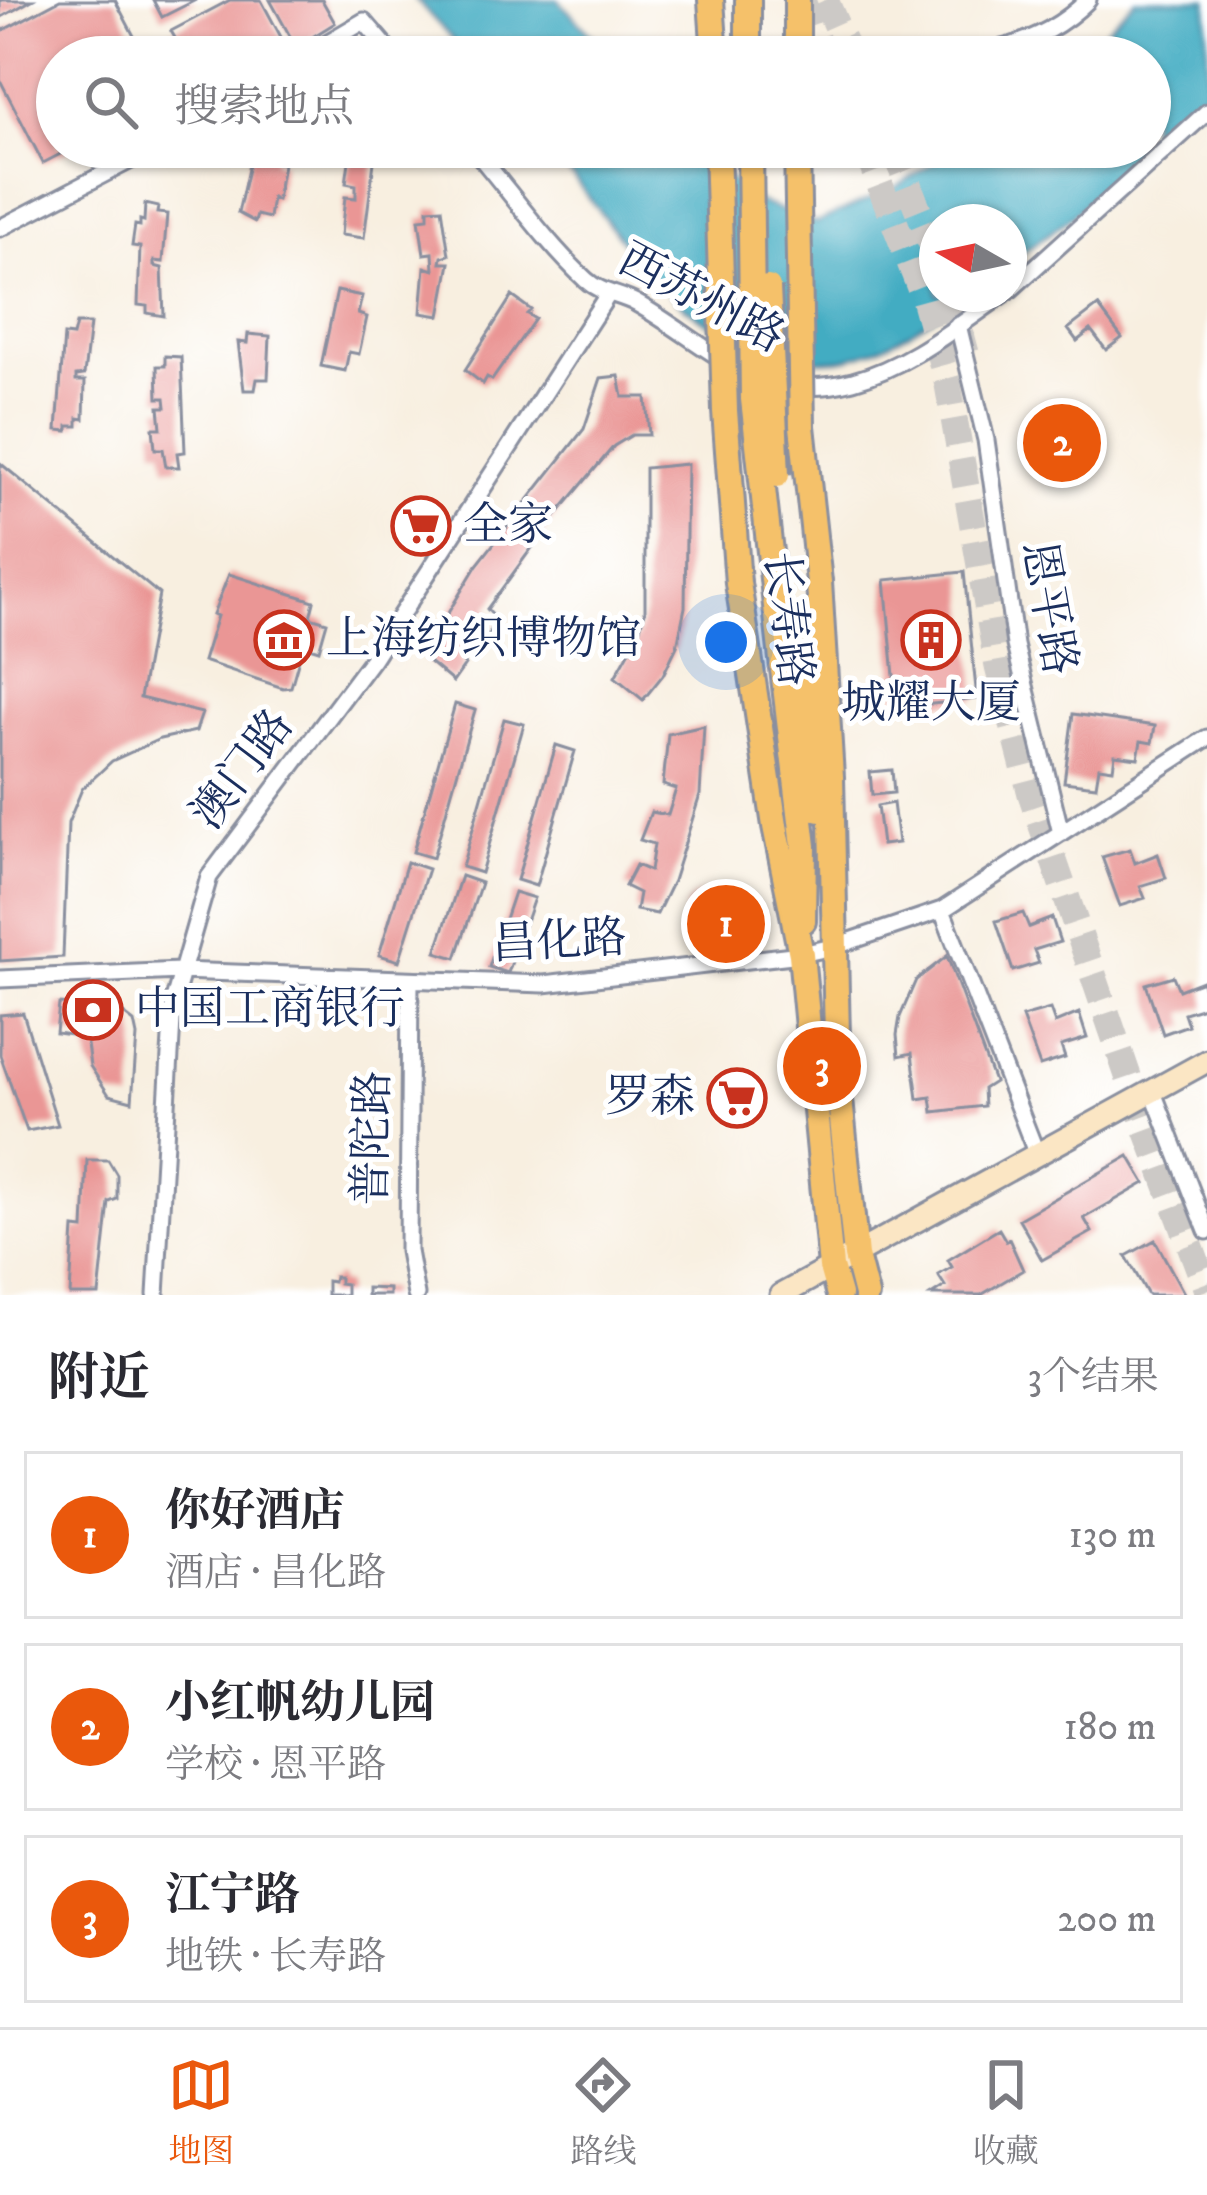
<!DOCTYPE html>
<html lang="zh">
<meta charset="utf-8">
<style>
:root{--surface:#fff;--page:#f2f2f3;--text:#2b2b33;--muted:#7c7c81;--line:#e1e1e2;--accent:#ea580c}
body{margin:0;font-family:"IM FELL DW Pica","Noto Serif SC",serif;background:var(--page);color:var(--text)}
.compass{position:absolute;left:919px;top:204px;width:108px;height:108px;border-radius:50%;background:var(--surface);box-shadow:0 3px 9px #0004;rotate:279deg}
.you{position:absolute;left:726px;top:642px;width:42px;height:42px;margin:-30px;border:9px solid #fff;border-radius:50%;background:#1a73e8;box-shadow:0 0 0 18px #1a73e833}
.badge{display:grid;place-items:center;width:78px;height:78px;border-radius:50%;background:var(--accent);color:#fff;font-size:39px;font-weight:700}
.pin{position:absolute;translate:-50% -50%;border:6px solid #fff;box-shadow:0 3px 12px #0006}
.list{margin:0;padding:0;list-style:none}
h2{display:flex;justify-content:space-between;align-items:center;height:156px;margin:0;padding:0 48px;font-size:51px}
h2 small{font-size:39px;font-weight:400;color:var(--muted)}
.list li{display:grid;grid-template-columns:78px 1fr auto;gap:36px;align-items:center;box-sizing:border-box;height:168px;margin:0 24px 24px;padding:0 24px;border:3px solid var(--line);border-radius:0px}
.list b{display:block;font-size:45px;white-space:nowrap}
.list p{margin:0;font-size:39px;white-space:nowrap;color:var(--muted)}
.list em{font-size:39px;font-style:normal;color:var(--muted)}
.icon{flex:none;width:66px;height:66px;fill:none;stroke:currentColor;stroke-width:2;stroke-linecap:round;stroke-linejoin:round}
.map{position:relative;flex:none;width:1207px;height:1295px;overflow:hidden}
.search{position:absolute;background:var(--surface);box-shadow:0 3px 9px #0004;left:36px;right:36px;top:36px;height:132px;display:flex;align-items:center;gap:30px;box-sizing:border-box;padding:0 42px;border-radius:66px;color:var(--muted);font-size:45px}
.sheet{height:732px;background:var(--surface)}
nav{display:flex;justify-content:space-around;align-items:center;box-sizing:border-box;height:168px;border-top:3px solid var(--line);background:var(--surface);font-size:33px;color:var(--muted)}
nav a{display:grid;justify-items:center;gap:6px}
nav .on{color:var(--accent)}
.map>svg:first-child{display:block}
.water{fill:#43acc2;stroke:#2f6e90;stroke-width:3}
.building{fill:#ea9695}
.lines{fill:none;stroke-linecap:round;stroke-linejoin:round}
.trunk-tunnel{stroke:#ccc9c6;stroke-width:27;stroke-dasharray:27 14;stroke-linecap:butt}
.minor-casing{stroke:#8a8f9f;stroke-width:21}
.secondary-casing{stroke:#8a8f9f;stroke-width:27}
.primary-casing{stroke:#8a8f9f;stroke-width:30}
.minor{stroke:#fff;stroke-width:15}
.secondary{stroke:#fbe6c4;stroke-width:21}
.primary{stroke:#f5c16b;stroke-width:24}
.primary-bridge-casing{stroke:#8a8f9f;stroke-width:30;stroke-linecap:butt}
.primary-bridge{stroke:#f5c16b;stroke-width:24}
.labels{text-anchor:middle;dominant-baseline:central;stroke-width:10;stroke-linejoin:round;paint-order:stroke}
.street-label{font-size:45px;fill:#1b2f5e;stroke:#fff}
.poi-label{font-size:45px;fill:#1b2f5e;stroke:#fff;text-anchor:start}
</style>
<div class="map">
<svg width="1207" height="1295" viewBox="0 0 1207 1295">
<rect width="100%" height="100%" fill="#fff"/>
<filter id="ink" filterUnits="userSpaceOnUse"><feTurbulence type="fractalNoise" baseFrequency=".00833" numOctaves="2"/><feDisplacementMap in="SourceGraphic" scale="24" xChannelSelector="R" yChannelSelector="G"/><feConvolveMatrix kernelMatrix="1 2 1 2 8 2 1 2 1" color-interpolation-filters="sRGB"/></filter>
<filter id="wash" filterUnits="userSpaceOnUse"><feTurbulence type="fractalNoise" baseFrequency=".004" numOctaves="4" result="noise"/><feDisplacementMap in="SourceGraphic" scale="48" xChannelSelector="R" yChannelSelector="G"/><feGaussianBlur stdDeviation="2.7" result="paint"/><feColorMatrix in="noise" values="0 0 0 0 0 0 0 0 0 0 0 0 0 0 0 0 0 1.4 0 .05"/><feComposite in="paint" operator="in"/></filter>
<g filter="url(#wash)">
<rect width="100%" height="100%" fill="#f8efe0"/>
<!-- water -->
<path class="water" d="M416,0H558L613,57H469Z
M1135,0H1207V88L1150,142V57H1079Z
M549,147H699L748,198L816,223L898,186L958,147H1145L1070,218L1009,263V222H937V294H970C933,316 891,349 848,358C799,369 725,338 686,308C637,270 590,195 549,147Z"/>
<g id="blocks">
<!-- building -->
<path class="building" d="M0,0H32L0,18Z
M60,0H115L145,57H57V147H74L43,163L0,80V32Z
M153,0H196L162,17Z
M230,0H261L288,50L275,57H186L171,31Z
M270,0H322L335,23L296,47Z
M253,147H277L274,162L283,164L277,200L272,198L269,218L257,215L255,222L238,213Z
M351,147H376L364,238L341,235L345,197L356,198V185L346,183Z
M145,204L158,207L157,213L167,214L163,262L154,261V266L162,268L164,316L147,313V306L138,305L140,247L132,246L135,225L140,226V220L144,221Z
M442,208L449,255L442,257L441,263H450L440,316L421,313L425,267L434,270L433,253L424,254L419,219L428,218V209Z
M337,291L362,296L358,314L367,317L359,354L349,352L345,371L321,366Z
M512,296L531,310L527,314L535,319L492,380L487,377L483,384L465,370Z
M1098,306L1122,338L1106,350L1091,330L1077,341L1068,329Z
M76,324H90L84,375L76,376V381H85L84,419L78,418V426H68V431L57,430L64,335L73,336Z
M248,334L270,336L268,379H257L255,390H244L238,342L247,343Z
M165,356L181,357L185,452L177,453L179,467H166L163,449H155L153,428H161L159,407H166L165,398H158L157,366H165Z
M619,376L623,397H646L649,435H632L614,446L553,519L487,609L496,619L483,645L470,635L458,656L465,665L453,682L422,656L477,565L584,429L601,378Z
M0,463L159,594L140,698L202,713L196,731L160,739L112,761L82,789L68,823L63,957L0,961Z
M687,464L685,607L677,646L663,675L643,700L615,677L637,638L645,612V468Z
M964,572L977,699L897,708L885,580Z
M229,574L314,601L310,617L327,622L319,650L303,645L291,687L283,688L203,661L217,616L213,614Z
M455,704L475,710L433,858L413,852Z
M1073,714L1155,726L1152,743L1141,741L1138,758L1115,755L1113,769L1099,767L1096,786L1064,782Z
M504,719L524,724L481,873L462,867Z
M704,726L700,795L673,881L657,914L636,910L639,893L625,886L636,865L650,871L654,844L640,840L651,812L668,815L676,789L663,785L668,734Z
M556,745L575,751L536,886L517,880Z
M892,770L894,793L872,795L870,772Z
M893,803L898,843L882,845L877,806Z
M1130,849L1135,863L1158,854L1166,878L1140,886L1145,898L1120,906L1102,857Z
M407,862L428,869L399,961L379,955Z
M461,876L481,883L456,958L436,952Z
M514,892L534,898L508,973L489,967Z
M684 917a25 25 0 1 1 50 0a25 25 0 1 1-50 0Z
M1023,913L1029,927L1052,918L1060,942L1034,950L1039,963L1013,971L996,921Z
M947,956L994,1082L983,1089L984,1106L933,1112L931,1097L918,1099L912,1053L899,1056L897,1035L900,1017L916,980Z
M1173,976L1179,990L1202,981L1207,1006L1184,1013L1188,1025L1163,1034L1146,984Z
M59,1004L117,1009L134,1022L137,1036L132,1101L109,1095L90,1066L86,1037L56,1033Z
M1050,1009L1055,1023L1079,1013L1087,1038L1061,1046L1065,1058L1040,1066L1022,1017Z
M23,1013L58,1125L27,1131L0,1055V1015Z
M1129,1156L1145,1183L1084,1218L1092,1232L1042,1260L1019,1219Z
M87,1160H108L117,1175V1199L109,1202L99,1295H70L74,1228L84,1229Z
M999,1229L1006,1241L1009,1239L1023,1270L981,1295H931L945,1286L938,1275L952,1267L948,1260Z
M1155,1240L1185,1295H1148L1126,1256Z
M334,1277H339V1283L346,1284V1295H327V1281L333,1282Z
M367,1288L389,1289V1295H367Z"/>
</g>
</g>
<g filter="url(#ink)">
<use href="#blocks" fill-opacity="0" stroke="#8a8f9f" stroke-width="3"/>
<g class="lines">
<!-- trunk-tunnel -->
<path class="trunk-tunnel" d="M802,0L823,57
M825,0L850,57
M865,147L924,298L948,385L998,667L1031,794L1141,1114L1207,1290
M893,147L937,257
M950,294L966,353"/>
<defs>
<path id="minor" d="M827,54C922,53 1015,73 1088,0
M303,57L364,21L395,57
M472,147C509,190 544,241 586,280C600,293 619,294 636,303C709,344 757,406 853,381C909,366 957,326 1004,294
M0,228L156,147
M1009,291L1207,112
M958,325L986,440L1015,645L1061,833
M942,910L1037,1155
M0,979L180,971L544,984L801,954L833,947L942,910L1207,738
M410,980L408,1251L416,1295
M1153,1092L1207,1231
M156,1295L173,1003L209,877L373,658L609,293"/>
<path id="secondary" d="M781,1295L1207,1061"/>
<path id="primary" d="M711,0L715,57
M748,0V57
M797,0V57
M819,582L831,777L838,1080L856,1256L866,1295
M738,583L775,826L801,954L831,1267L839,1295
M800,668L820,810
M783,669L804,846L803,921"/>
</defs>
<!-- minor casing -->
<use href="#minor" class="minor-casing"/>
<!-- secondary casing -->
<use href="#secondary" class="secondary-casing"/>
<!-- primary casing -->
<use href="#primary" class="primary-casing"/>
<!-- minor -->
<use href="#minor" class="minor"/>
<!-- secondary -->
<use href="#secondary" class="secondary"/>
<!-- primary -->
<use href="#primary" class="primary"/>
<defs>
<path id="primary-bridge" d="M717,147L725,411L738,583
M750,147L753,399L783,669
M797,147L802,426L819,582
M768,288L777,475"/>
</defs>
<!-- primary-bridge casing -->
<use href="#primary-bridge" class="primary-bridge-casing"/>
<!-- primary-bridge -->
<use href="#primary-bridge" class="primary-bridge"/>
</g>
</g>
<!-- icons -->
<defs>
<symbol id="supermarket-ring" viewBox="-11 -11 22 22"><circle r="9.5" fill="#fff" stroke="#c8321e" stroke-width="1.5"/><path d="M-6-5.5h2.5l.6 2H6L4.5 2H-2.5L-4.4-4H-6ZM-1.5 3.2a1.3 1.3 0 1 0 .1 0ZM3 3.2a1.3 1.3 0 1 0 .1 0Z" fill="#c8321e"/></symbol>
<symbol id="museum-ring" viewBox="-11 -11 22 22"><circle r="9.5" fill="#fff" stroke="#c8321e" stroke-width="1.5"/><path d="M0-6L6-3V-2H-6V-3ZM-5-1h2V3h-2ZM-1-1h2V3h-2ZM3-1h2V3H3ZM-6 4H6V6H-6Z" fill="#c8321e"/></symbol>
<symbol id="building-ring" viewBox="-11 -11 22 22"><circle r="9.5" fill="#fff" stroke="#c8321e" stroke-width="1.5"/><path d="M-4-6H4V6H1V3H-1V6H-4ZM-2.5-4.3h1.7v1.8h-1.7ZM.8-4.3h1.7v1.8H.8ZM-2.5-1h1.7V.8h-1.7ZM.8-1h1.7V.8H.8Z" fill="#c8321e"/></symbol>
<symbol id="bank-ring" viewBox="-11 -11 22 22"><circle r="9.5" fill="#fff" stroke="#c8321e" stroke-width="1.5"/><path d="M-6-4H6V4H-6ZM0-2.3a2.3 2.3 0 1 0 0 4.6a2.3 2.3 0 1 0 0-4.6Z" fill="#c8321e"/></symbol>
</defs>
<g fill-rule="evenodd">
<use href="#supermarket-ring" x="388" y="493" width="66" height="66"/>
<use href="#museum-ring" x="251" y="607" width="66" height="66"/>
<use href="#building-ring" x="898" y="607" width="66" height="66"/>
<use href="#bank-ring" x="60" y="977" width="66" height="66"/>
<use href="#supermarket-ring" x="704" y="1065" width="66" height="66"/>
</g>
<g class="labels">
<!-- street labels -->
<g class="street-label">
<text transform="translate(701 299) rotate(28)">西苏州路</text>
<text transform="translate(1048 608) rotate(80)">恩平路</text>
<text transform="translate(787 619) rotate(83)">长寿路</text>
<text transform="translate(243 770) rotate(-53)">澳门路</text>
<text transform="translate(559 942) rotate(-3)">昌化路</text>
<text transform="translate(373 1138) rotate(-89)">普陀路</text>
</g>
<!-- poi labels -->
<g class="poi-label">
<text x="463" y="526">全家</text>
<text x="326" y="640">上海纺织博物馆</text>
<text x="931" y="704" text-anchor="middle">城耀大厦</text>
<text x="135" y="1010">中国工商银行</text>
<text x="695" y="1098" text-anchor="end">罗森</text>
</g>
</g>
</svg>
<svg class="compass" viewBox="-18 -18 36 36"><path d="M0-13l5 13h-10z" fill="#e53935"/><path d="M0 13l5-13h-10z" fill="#7c7c81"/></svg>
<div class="you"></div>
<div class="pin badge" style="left:726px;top:924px">1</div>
<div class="pin badge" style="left:1062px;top:443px">2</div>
<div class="pin badge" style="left:822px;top:1066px">3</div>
<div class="search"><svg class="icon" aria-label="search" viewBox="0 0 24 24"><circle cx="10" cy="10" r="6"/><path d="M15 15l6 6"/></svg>搜索地点</div>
</div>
<section class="sheet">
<h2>附近<small>3个结果</small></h2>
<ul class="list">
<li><span class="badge">1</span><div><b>你好酒店</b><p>酒店 · 昌化路</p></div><em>130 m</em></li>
<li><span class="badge">2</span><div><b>小红帆幼儿园</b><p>学校 · 恩平路</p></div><em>180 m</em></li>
<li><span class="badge">3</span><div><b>江宁路</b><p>地铁 · 长寿路</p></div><em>200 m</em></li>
</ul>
</section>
<nav>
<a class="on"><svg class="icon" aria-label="map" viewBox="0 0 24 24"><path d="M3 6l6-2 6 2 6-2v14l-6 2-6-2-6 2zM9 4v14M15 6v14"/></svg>地图</a>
<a><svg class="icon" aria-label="directions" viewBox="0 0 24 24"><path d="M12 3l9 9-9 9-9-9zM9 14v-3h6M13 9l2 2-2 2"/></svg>路线</a>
<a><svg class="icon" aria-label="saved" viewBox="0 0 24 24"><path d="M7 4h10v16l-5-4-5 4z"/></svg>收藏</a>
</nav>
